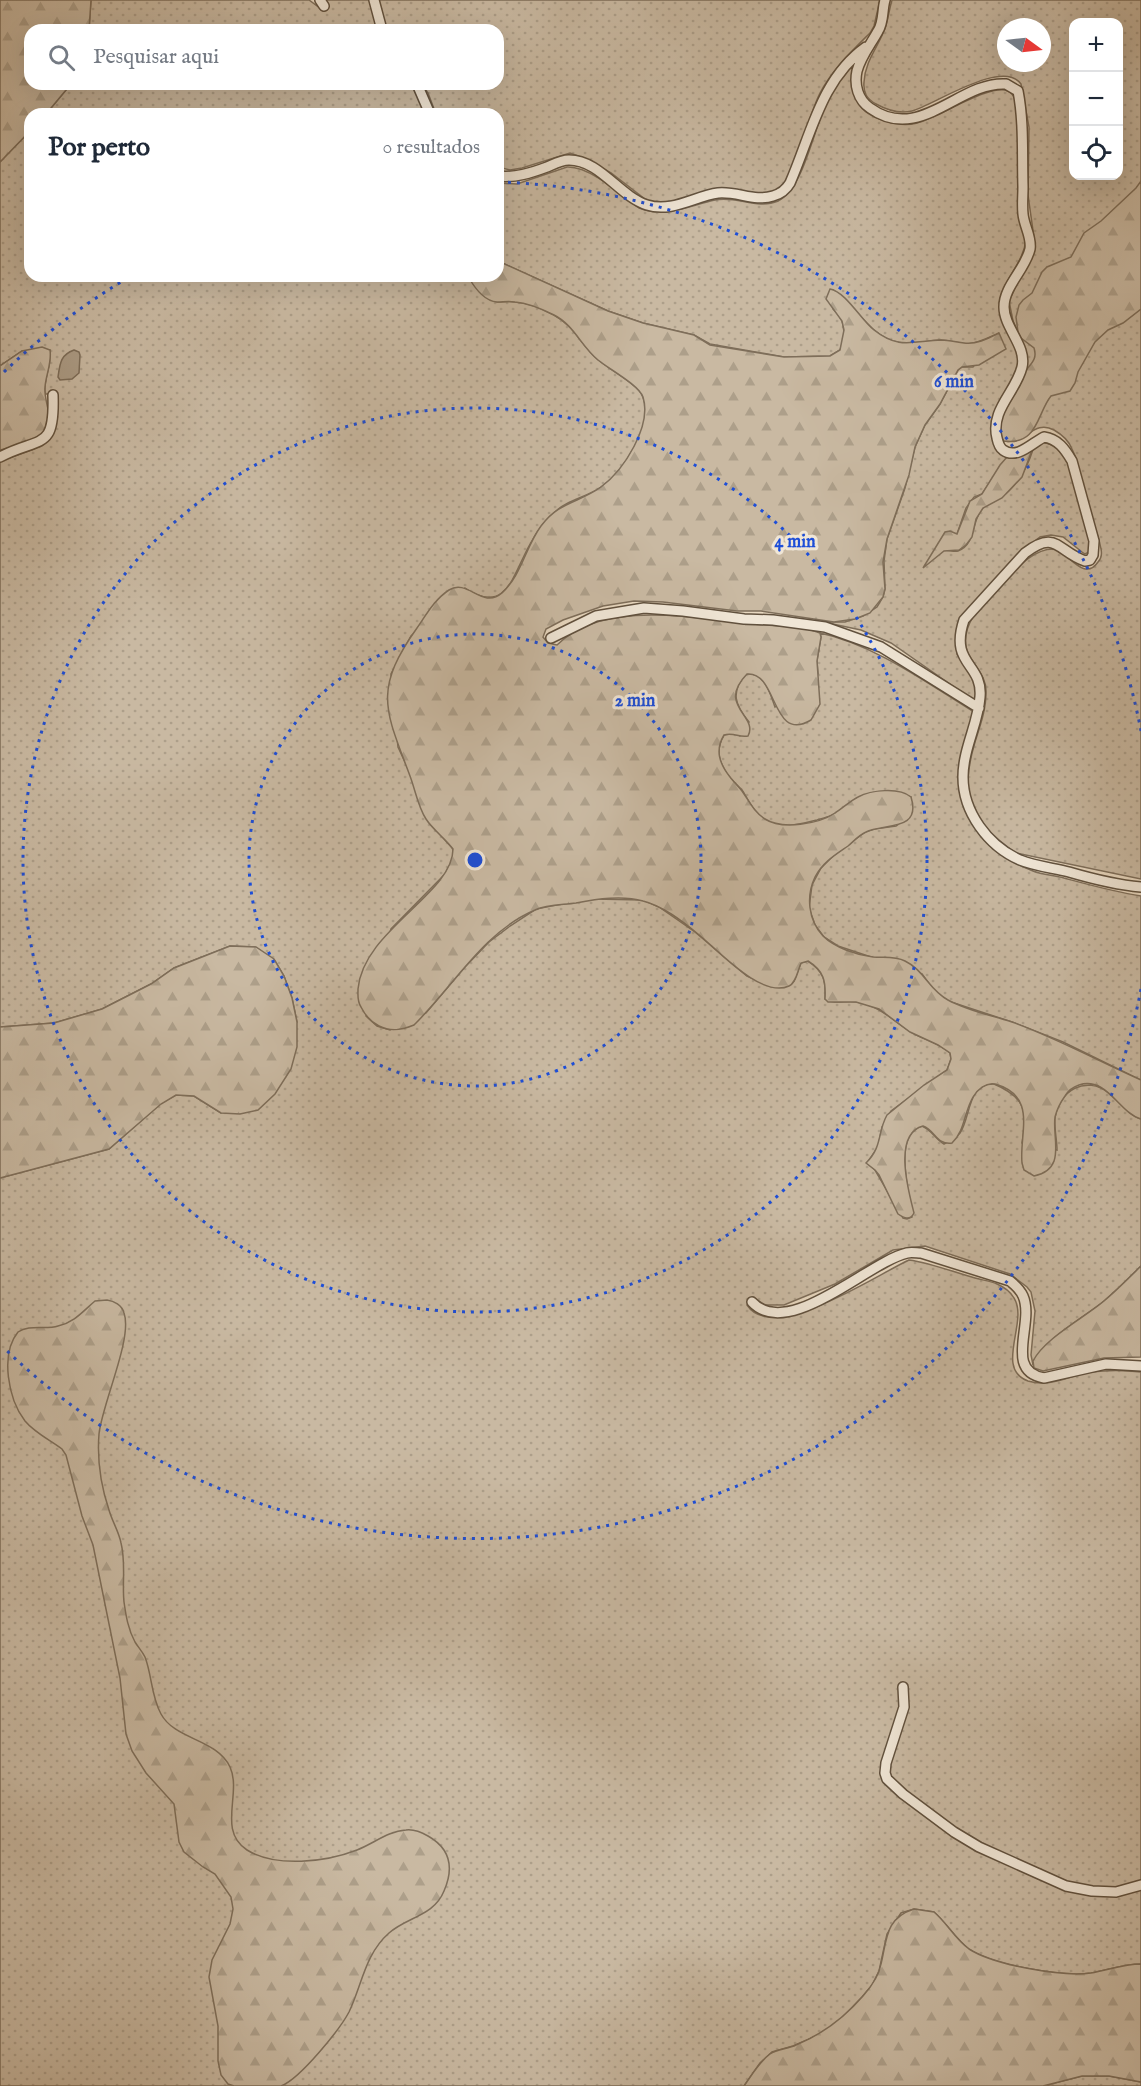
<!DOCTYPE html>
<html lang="pt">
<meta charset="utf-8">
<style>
:root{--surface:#fff;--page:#f6f6f7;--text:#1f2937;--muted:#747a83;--line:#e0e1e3}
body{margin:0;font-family:"IM FELL English",serif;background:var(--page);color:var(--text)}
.controls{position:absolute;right:18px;top:18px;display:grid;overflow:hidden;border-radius:12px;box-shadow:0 6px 24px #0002}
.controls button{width:54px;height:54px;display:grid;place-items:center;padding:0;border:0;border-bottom:2px solid var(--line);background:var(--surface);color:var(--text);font:30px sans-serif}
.compass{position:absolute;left:997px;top:18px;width:54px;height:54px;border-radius:50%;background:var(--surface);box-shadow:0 6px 24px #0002;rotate:105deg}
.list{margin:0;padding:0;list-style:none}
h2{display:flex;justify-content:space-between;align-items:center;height:78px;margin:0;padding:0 24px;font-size:26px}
h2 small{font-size:20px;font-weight:400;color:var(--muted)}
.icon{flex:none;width:33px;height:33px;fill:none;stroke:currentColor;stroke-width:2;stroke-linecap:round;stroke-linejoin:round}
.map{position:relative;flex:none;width:1141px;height:2086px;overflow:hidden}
.search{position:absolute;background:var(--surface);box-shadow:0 6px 24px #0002;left:24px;top:24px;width:480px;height:66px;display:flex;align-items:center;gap:15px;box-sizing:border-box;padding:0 21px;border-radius:18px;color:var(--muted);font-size:22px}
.panel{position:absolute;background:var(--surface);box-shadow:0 6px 24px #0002;left:24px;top:108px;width:480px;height:174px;border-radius:18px}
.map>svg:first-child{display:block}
.grass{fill:url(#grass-dots);stroke:#7e6e5a;stroke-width:1.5;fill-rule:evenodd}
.forest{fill:url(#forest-firs);stroke:#7e6e5a;stroke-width:1.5}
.water{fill:#ab9b85;stroke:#7b6b57;stroke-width:1.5}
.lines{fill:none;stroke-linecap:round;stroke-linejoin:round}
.minor-casing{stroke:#61513e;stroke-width:12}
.minor{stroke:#f0e6d6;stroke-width:9}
.ring{fill:none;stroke:#1d4ed8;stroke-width:3;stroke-dasharray:3 6}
.centre{fill:#1d4ed8;stroke:#f0e6d6;stroke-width:3}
.ring-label{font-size:18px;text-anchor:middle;font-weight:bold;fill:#1d4ed8;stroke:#f0e6d6;stroke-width:6;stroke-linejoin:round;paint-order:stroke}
</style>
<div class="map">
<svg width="1141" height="2086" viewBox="0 0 1141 2086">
<defs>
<pattern id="grass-dots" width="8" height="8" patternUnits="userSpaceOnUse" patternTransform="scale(1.5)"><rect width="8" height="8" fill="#c9b9a2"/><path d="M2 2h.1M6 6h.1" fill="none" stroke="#ad9f8a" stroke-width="1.8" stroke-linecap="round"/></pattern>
<pattern id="forest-firs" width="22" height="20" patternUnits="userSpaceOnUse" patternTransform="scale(1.5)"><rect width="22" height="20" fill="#c9b9a2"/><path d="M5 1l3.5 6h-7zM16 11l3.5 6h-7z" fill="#ad9f8a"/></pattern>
</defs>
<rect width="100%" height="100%" fill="#e8d8c0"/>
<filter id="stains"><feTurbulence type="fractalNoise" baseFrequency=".00333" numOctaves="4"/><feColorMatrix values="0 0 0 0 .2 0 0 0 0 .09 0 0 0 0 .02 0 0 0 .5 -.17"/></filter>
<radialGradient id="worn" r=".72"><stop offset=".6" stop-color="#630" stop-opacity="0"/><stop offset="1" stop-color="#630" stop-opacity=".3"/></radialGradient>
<!-- grass -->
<path class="grass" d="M91,0H309L324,11L326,10L325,0H371L378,30H89Z
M377,0H880L874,26L870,33C852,51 832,70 820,93C805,123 800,166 779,191L764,196L721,188L706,191L672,203H653L645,199L611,173L586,159L570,153L522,168L510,170L498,167V114H436L428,93L422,84H498V30H385Z
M892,0H1141V879L1016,853C969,820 959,797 975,742C980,726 986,710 986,693C987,678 977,669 970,657C955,632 981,603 998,587C1013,573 1031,549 1053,549C1066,548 1083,584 1098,562C1101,559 1102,554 1101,549C1099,536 1093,523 1088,511C1082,491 1082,468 1072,449C1069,441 1061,434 1054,430C1033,419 1026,445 1004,441L1000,434L1001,418L1011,393L1023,345L1013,321L1009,301L1035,245L1028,195L1029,127L1021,84C1003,58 934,105 912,111C900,114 887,110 876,104C867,99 863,93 864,82C865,62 877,48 884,31C888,21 889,10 892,0ZM1074,22H1118V176H1074ZM1006,27H1042V63H1006Z
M860,55C855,80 846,106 877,118C890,123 903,127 917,123C938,118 990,83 1008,91C1013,93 1014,97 1016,101L1026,240C1023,263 1005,278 1000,299C995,324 1020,341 1019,365C1017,380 1001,405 994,419L1007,457L982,494L974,497L966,508L957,534H953L944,550C949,550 954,552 958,551C977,544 971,519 983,508C989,502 997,501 1003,496C1018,485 1030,463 1034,445L1043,442L1055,446L1069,463L1090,535L1089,552L1085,554L1082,552L1063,537L1051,535L1040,537L1017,555L963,615L956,638L957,654L974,679L977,703L891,643L861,630L823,622H845L863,616L877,607L883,597L885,589L884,561L887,539L905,488L915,447L925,425L940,404L958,370L962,367H973L999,333C990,337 979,343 968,344C959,344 950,340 940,340C913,342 898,350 873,329C859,317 849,300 833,290V309C846,320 846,335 840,350L830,356L784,357L710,344L694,335L643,323L608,311L498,261V183L517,184L567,167C590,166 620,194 639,208C666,218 688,206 715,200C736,195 757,210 778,201C803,190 814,128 826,104C835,85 846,70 860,55Z
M71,84H414L427,114H46Z
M30,131V276H468C473,286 486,300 498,302C504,302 510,301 516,302C529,303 543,309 554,315C573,325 580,343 595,357C606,368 634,382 641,393C646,401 646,415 644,424C637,447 620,474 601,487C591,494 578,498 568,503C550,512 538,529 529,546C513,575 506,616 465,588L411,636L391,674L398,747L437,831L453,849V859L445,874L391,929L366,1016L377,1026L390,1030L426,1013L465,967L489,942L510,926L536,909L551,906L593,899L643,900L659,907L695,932L747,976L773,987L788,986L794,981L801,963L808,961C824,971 826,981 825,999C836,1005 845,1000 857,1002C883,1007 892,1021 913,1033C925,1040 939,1043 950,1053L951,1059L947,1070L891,1111L882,1127L878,1147L867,1163L875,1170L903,1218L907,1219L912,1217C910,1195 892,1134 922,1126C932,1130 935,1139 944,1144C949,1141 957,1137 960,1133C971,1117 967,1083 994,1084C1025,1097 1028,1111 1022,1143L1057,1150C1057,1140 1054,1128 1055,1118C1059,1090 1086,1075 1109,1093C1120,1101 1128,1115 1141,1119V1266C1129,1278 1117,1290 1104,1301C1087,1315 1037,1344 1033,1365L1031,1355L1035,1311L1031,1292L1027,1287L1010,1274L925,1246L893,1250L835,1284L784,1305H765L753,1297L747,1305C773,1345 876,1275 909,1260C931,1263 953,1272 975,1278C982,1280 990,1281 997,1284C1004,1287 1010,1291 1014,1298C1029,1321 994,1369 1028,1381C1050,1388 1070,1375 1091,1372C1107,1370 1125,1370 1141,1372V1964C1124,1964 1108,1970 1091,1973C1062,1977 993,1965 969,1949C955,1939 947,1923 934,1912L914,1909L901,1913L887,1934L879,1971L872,1985L862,1997L836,2024L823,2033L793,2046L772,2052L760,2063L744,2086H0V1178L109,1149L161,1103L176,1095L194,1096L221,1113L297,1022L292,998L284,976L275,961L255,947L230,946L174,968L151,984L102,1009L54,1023L0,1027V461C45,445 58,448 56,394H45C43,380 52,365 50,350L22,351L0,366V162Z
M816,632C874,644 924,681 974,712C949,782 956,842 1033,871C1043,875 1054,875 1064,878C1090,885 1115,892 1141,896V1080L1063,1042L1012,1022L948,1001L935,992L922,974L838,946L824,937L815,925L809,908L812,885L821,868L833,856L865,832L874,829L896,826L911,813V797C898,792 885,789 871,793C858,797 846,807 835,814C830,817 823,818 817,820C798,825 777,831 760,816C752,809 748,799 742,790C738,786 733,781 729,777C719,763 715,750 724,735L735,733L740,736L749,722C735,705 730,692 746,674C765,672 770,693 775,707L818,674L817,661L821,637L820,633Z
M1082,2076H1109L1141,2082V2086H1043Z"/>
<!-- forest -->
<path class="forest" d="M0,0H91L89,30H30V84H71L46,114H30V131L0,162Z
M1141,181V309L1123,323L1108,330L1095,342L1078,372L1075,383L1070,391L1051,396C1037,413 1038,446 1004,441C991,429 1014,385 1024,373C1030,364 1038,360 1034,348L1021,338L1018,332L1016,317L1019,305L1023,300L1032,293L1042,272L1047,267L1071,257L1084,233L1101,221L1136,188Z
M498,261L608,311L643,323L694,335L710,345L784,357L830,356L840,350L844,330L842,321L826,299L830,289C846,292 861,320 874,330C899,350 913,341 941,340C949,340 956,342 964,343C976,345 989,338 999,333L1006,349L979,365L962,367L958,370L940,404L925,425L915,447L909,475L887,539L883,562L885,589L883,597L870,613L855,619L834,622L761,611H737L663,602L634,601L603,606L563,620L546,629L543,637L548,643L557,645C603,599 693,618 752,624C773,626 800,625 820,633L821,637L817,661L820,704L811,720C771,744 778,671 747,674C716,706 759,716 748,736C739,738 734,732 724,735C715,750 719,763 730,777C733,781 738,786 742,791C749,801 754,812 765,819C782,830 819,824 835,813C843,808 850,801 858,797C871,790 899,787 911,797C922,832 883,823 866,832C859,835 854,841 848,846C835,855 823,862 815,877C806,896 808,920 823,936C835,948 857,955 873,957C884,958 895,956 905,961C924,970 929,990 948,1000C968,1011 991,1015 1012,1022C1057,1038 1098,1061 1141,1080V1119C1119,1113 1107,1076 1079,1085C1073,1087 1068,1091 1065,1096C1060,1103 1057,1109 1055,1117C1052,1139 1067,1169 1034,1176L1024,1170L1022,1163C1019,1133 1038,1096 995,1084C986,1082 977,1090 973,1097C964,1112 965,1131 952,1143C936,1145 936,1131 923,1126C892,1134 909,1193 914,1213C910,1221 904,1218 898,1214L879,1175L875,1170L866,1163C883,1146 877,1133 887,1115L924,1085L947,1070L951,1059L950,1053L938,1045L910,1032L879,1009L856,1002H828L825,999C826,981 824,971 808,961L801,963C798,970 796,983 789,986C761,999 717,949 698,934C682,921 663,906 643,901C622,895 597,899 576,903C563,905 548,904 535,910C483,932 453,987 414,1025C402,1030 391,1032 379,1026C371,1022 365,1015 361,1007C357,1001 358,996 358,989C363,930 453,894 453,849C445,838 433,830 426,819C418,807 415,789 410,776C386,711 372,691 417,628C426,615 435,599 449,590C468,578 482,610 502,593C521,576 526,546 541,526C560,501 579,503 601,487C624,470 652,426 643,397C639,385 609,369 598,360C581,346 574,325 554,315C542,309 528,303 515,302C509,301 503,302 497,302C483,301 474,287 468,276H498Z
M42,347L50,350C52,363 46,374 45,387C44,396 48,406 49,415C52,441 18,445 0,450V366L22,351Z
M1034,445L1022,477L1002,498L983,508L976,519L972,537L966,545L959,550L944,551L923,568L945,532L950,531L957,534L970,501L982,494L1000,465L1007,457Z
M230,946L256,947L274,959L284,976L292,998L297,1022V1047L291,1069L275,1094L258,1110L240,1114L221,1113L194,1096L176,1095L161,1104L109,1149L0,1178V1027L54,1023L102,1009L151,984L174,968Z
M1141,1266V1357L1104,1358L1043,1371L1034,1368L1033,1361C1045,1338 1084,1318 1104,1301C1117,1290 1129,1278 1141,1266Z
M107,1300C114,1301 122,1305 124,1313C133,1338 102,1404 99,1434C97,1459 101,1486 109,1510C112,1521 119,1532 121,1543C126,1562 122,1583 124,1602C126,1616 128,1629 135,1642C138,1647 142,1651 145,1657C152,1675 151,1696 161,1714C175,1740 217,1739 230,1767C242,1793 217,1831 247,1850C276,1868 326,1862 357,1850C373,1844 388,1831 406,1830C414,1829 421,1832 428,1836C451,1849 454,1868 444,1891C434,1916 407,1917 389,1933C365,1954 362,1985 349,2012C340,2029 300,2079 281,2086C272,2086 246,2086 234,2086L228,2084L221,2075L218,2061V2026L209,1977L212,1960L230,1924L233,1909L231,1897L215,1874L203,1867L184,1852L179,1842L174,1804L146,1773L132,1751L126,1734L120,1678L93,1545L82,1516L66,1455L62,1449C50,1440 35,1433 25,1421C8,1399 0,1354 18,1332C29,1324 46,1330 58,1326C75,1322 83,1311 95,1301Z
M914,1909L934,1912C947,1923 955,1939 969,1949C994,1965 1062,1977 1091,1973C1108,1970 1124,1964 1141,1964V2082L1109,2076H1082L1043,2086H744C752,2075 759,2062 770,2054C777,2049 788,2049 796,2045C823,2034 844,2018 863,1996C871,1987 879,1976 881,1964C887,1940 885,1918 914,1909Z"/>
<!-- water -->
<path class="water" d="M74,350L79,352L80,355L79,373L72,379L60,380L58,377C60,364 60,355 74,350Z"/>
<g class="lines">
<defs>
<path id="minor" d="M320,0L324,6
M374,0L382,30
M885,0C882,10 884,22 878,31C871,44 861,56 857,71C854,85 858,100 870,108C920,144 959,81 1006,84L1018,91C1024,122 1022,155 1023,187C1023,196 1022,205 1023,214C1024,226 1032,237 1030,249C1025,270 1004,286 1004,307C1004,328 1027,346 1022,367C1016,392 990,410 997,438C998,443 999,447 1003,450C1017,460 1032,443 1044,437C1058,439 1065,449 1072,461L1094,541L1093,555L1090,560L1085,561C1057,551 1056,529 1025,553L964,620C949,665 983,663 980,697C978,724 963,749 963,777C963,812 988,846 1020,860C1035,866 1053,868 1069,872C1093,879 1117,885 1141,887
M417,84L430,114
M498,176C515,178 531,173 547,167C554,164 561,160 569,160C600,160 619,196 647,205C672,213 695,196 718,193C737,191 755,202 773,196C780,194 786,190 790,183C811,135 821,79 866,47
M0,457C40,436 55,452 53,395
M551,638L596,616L644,608L683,611L744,619L773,620L825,627L881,647L979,708
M752,1302C788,1341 868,1262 907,1253C911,1252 917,1253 921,1253L1010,1281C1015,1285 1020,1289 1023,1296C1035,1323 1003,1371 1044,1378L1106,1364L1141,1366
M903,1687L904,1707L886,1763L885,1773L887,1779L903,1794L954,1832L979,1847L1066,1886L1092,1891L1116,1892L1141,1885"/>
</defs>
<!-- minor casing -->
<use href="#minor" class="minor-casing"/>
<!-- minor -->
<use href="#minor" class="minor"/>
</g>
<!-- distance rings -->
<g class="ring">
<circle cx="475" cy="860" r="226"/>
<circle cx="475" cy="860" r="452"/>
<path d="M1141 989A678 678 0 0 1 4 1348M4 372A678 678 0 0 1 126 279M499 182A678 678 0 0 1 1141 731"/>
</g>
<circle cx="475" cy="860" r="9" class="centre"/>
<g class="ring-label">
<text x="954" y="387">6 min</text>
<text x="795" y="547">4 min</text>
<text x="635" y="706">2 min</text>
</g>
<rect width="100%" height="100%" filter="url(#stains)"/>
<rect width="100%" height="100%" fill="url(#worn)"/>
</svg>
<div class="controls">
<button>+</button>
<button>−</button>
<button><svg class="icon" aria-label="locate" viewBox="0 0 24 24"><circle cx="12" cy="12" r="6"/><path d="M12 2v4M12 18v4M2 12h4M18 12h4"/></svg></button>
</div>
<svg class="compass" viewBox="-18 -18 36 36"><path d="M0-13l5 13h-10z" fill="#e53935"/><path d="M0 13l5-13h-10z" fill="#747a83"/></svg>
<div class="search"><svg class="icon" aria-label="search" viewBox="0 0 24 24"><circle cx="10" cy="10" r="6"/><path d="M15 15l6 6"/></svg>Pesquisar aqui</div>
<section class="panel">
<h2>Por perto<small>0 resultados</small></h2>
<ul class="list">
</ul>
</section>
</div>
